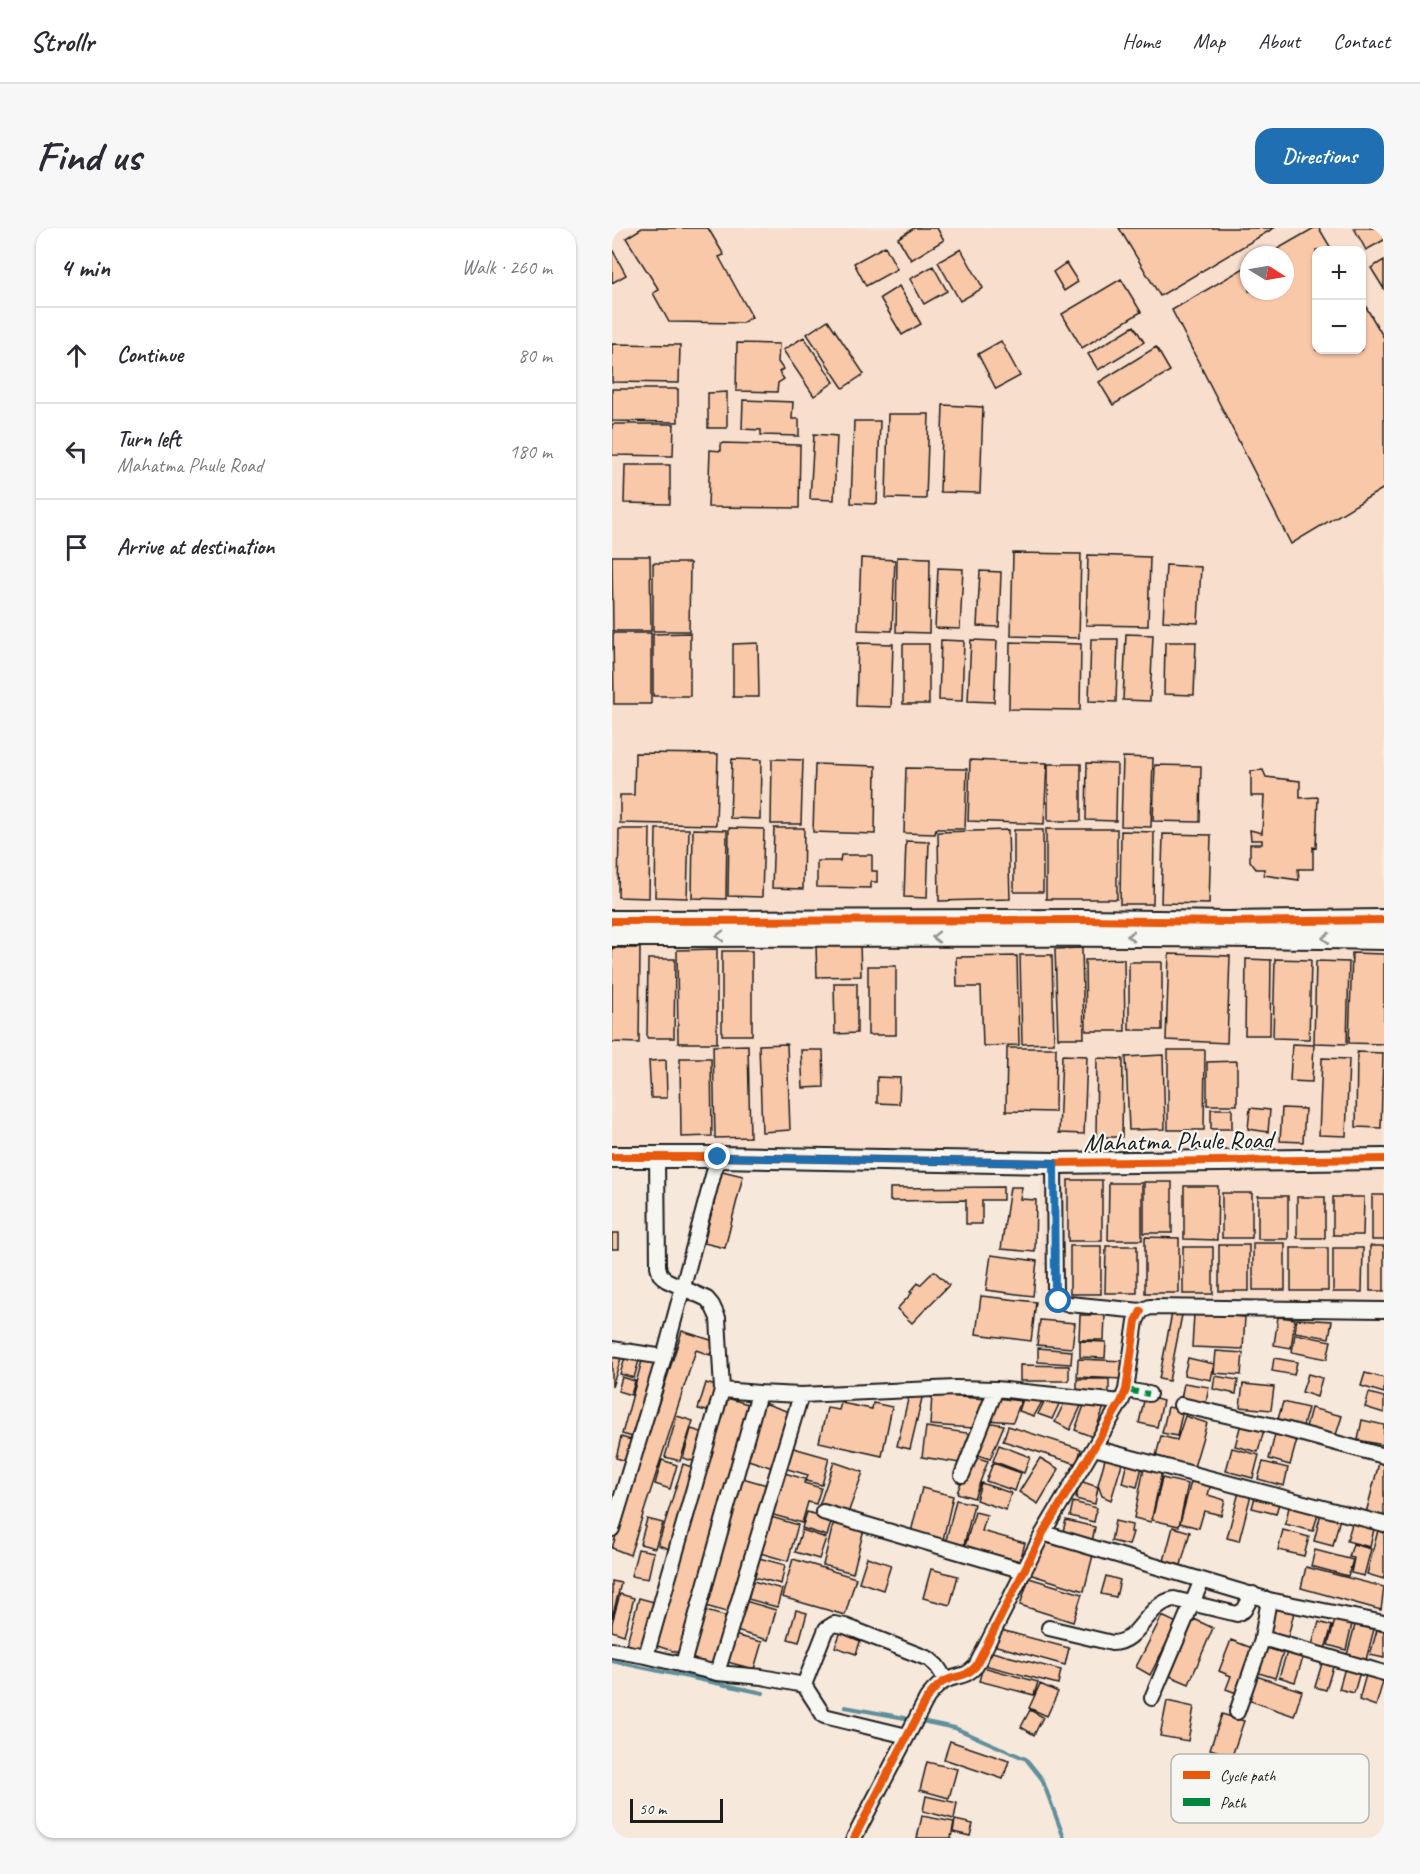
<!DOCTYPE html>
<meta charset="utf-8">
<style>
:root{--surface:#fff;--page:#f7f7f7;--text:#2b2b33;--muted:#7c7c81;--line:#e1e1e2;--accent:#1f6fb2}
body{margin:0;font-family:Caveat,sans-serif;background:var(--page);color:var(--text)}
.controls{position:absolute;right:18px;top:18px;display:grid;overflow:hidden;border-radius:12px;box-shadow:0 2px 4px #0004}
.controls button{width:54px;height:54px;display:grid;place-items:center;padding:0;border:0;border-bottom:2px solid var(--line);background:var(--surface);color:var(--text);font:30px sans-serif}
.compass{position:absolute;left:628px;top:18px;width:54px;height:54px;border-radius:50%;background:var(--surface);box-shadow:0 2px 4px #0004;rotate:101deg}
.scale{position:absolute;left:18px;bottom:15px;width:93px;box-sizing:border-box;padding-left:6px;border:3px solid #1c1c1c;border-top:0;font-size:16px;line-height:21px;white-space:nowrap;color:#1c1c1c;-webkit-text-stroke:4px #f6f6f2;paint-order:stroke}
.stop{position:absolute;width:18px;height:18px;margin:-14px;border:4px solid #1f6fb2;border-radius:50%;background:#fff}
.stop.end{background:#1f6fb2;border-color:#fff;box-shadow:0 2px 6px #0008}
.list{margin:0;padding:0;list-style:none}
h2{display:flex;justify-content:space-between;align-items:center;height:78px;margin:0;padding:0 24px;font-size:26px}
h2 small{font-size:20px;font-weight:400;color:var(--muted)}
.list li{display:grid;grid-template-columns:39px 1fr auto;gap:18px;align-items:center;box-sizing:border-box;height:96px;padding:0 24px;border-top:2px solid var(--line)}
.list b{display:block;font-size:22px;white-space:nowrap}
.list p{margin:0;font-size:20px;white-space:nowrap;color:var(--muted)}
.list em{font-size:20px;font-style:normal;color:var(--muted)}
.icon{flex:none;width:33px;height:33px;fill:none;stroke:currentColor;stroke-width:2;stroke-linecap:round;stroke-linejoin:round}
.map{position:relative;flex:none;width:772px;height:1610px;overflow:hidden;border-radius:18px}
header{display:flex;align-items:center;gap:36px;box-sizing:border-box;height:84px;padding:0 30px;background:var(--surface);border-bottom:2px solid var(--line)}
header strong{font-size:28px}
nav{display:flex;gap:33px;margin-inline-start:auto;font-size:21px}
.intro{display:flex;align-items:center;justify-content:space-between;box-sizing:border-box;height:144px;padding:0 36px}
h1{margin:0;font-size:42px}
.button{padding:15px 27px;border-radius:18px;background:var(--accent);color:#fff;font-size:21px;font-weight:700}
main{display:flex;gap:36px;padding:0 36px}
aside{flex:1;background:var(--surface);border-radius:18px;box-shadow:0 2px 4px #0004}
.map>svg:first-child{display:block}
.built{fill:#f8decc;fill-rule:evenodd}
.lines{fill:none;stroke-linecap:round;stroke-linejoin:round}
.stream{stroke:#618f9b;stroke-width:4}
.building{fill:#f9c8a8;stroke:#1c1c1c;stroke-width:1.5}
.street-casing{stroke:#1c1c1c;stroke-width:18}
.secondary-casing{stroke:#1c1c1c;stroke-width:24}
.street{stroke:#f6f6f2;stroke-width:14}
.secondary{stroke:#f6f6f2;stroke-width:20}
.quiet{stroke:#00873e;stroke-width:6;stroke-dasharray:12 6;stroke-linecap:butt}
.cycleway-casing{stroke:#f6f6f2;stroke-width:11}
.cycleway{stroke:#e8590c;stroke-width:8}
.oneway{stroke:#949492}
.route{stroke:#1f6fb2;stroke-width:8}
.labels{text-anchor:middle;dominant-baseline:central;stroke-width:4.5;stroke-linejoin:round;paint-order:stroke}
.street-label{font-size:26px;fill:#1c1c1c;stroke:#f6f6f2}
.key{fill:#f6f6f2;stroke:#b5b5b2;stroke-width:1.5}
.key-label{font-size:16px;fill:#1c1c1c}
</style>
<header>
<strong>Strollr</strong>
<nav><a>Home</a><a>Map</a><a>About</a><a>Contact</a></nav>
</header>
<div class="intro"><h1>Find us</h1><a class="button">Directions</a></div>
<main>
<aside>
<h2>4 min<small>Walk · 260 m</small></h2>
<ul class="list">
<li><svg class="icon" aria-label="ahead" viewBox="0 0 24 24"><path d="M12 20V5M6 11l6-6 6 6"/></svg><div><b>Continue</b></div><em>80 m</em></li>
<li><svg class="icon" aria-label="left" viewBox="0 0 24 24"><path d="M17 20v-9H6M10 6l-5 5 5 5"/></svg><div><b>Turn left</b><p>Mahatma Phule Road</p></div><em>180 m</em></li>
<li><svg class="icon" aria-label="arrive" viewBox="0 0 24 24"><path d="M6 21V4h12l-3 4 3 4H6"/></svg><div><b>Arrive at destination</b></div></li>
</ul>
</aside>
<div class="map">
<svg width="772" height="1610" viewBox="0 0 772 1610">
<rect width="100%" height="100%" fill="#f7e8dc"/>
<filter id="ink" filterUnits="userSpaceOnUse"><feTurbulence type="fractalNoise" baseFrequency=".0167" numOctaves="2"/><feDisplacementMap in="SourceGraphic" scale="12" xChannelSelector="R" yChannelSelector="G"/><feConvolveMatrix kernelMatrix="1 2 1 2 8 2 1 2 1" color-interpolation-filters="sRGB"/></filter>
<g filter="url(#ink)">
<!-- built -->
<path class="built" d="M0,0H772V1090L427,1078L429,936L0,938ZM704,22H750V122H704ZM637,27H673V63H637Z"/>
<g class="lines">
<!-- stream -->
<path class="stream" d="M0,1433L151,1465
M233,1479L293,1490
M314,1494L343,1500L414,1531L430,1551L452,1610"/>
</g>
<!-- building -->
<path class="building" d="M30,0H96L112,27L107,29L140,89L130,95L57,94L41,65L47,62L14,10Z
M302,0H325L332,12L299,32L286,10Z
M507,0H662L548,68Z
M702,0H707L720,22H704V122H750V72L772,110V260L679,316L560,82L637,37V63H673V27H655Z
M742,0H772V12L754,22Z
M273,18L285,41L254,58L242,35Z
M0,21L14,47L0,55Z
M349,21L371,60L348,73L326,34Z
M772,32V61L759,40Z
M454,35L466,54L452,63L441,44Z
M321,38L335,63L312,76L298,51Z
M509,51L529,84L470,120L450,86Z
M287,58L309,96L290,107L268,70Z
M216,92L252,146L231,160L195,106Z
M522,98L532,114L486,142L476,126Z
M192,109L222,154L202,168L171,122Z
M389,113L408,148L384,161L366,126Z
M125,115L167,116L166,134L171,141L167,144L172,151L166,155L165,164L124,163Z
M0,116L68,117L67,155L0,154Z
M544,119L558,143L501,177L487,154Z
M0,161H66V194L0,193Z
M115,164V200H96V165Z
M131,172L181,174L180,191H187V208L149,207V202L130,201Z
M331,177L371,179L368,265L328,264Z
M276,186H317L314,271L274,270Z
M242,193H268L265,276L239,275Z
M0,196H62L61,228L0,227Z
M202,206L225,208L222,272L198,271Z
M109,215L188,217L187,280L96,279L98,222L109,223Z
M13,237H58V276L12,275Z
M401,325L469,326L467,410L399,408Z
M476,327L538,329L536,398L474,397Z
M0,328H38L39,403H1Z
M285,329L318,330L317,405L284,404Z
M249,330L283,332L280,403L246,402Z
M41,335H78L77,403H41Z
M554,337L589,339L586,395L551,393Z
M326,340L351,341L348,401L323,400Z
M368,343L389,344L387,399L365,398Z
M1,405H39V476H2Z
M78,405V468H41V406Z
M514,406L541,407L538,473L511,472Z
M479,411H506L504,474L477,473Z
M329,412L352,413L350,473L327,472Z
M359,412L385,413L382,474L356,473Z
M398,414L469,416L468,482L397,481Z
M553,414H584L582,467L552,466Z
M146,415L147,469H121V416Z
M246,415L281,416L279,479L244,478Z
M291,416H317V476H291Z
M23,525L106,526L104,597L8,595V567H22Z
M511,529L541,530L539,599L509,598Z
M120,531L149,532L148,591L118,590Z
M160,531L191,532L189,596H159Z
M358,532L435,535L432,596L356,593Z
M475,535L505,536L504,593L474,592Z
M203,536L264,538L263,606L201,604Z
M436,536H469V593H436Z
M543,537L589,538L588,594L541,593Z
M294,540L355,541L353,601H324L323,606L292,605Z
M651,542L654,549L688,553V570L706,569L704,620L701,619V641H686L687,652L652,647V641H644L638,633V616H650V612H639L638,602L650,605L652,568H639V543Z
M117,600L152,601L150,669L116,668Z
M162,600H192L191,661L160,660Z
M7,601H38L37,670L6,669Z
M44,601H77L75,670L43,669Z
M81,601L115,602L114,671L80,670Z
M434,601H505V671H434Z
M396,602L398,671L327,673L326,604Z
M402,602H431V664H402Z
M509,603L542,604L541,676H508Z
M551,606L599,607L597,676L549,675Z
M294,613L317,614L315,670L292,669Z
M229,627H260V643H265V654H259V660L205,659V633H228Z
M248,716L249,748L205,749L204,718Z
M0,720H28L27,815L0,814Z
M470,720L472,810H446L443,721Z
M105,721V815H66L65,722Z
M110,723H140V807H110Z
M740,725L772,726V816L737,815Z
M557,726L618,728L615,815L554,812Z
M408,727H440L442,815L410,816Z
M405,728L407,817L371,818L369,759H345L344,729Z
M36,731H63L62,810H35Z
M512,731L513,803H474L473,732Z
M634,731L659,732L658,807H633Z
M663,731L699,732L697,811L661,810Z
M704,733L737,734L735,816L702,815Z
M517,734H550V802H517Z
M256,738H284V807H256Z
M222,755H245V805L223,806Z
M175,816L178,902L150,904L147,817Z
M680,816L702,817L700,854L678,853Z
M136,817L138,909L103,910L101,818Z
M395,820H444L443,884L394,883Z
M189,822H211L212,859L191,860Z
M556,822H593L592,902H556Z
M745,824L771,825L769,900L744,899Z
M450,827L475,828L472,906L447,905Z
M551,827L553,901L517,902L514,829Z
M68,830H99L100,908L69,909Z
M485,830L511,831L510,909H484Z
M710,830L737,831L734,908L707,907Z
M54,832L55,870H39L37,833Z
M625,833V877H595V834Z
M265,849L288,850L287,876L265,875Z
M638,880L658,882L656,904L636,901Z
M670,880L693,881L691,914L668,913Z
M599,881H620V901H599Z
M110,943L131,948L113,1020L92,1015Z
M456,952H490V1013H456Z
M532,954H560V1005H532Z
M497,955H530V1012H496Z
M572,958H606L605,1012L572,1011Z
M391,959V972H370V996H354V972L278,973V960Z
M398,959H410L408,971L424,972L423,1024L389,1021Z
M610,965H640V1010H610Z
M760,967H772V1012H760Z
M646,968H676V1011H646Z
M685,969H713V1010H685Z
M721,969H752L751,1007H721Z
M0,1005H7V1021H0Z
M533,1009L567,1010V1065H533Z
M641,1015H673V1062H641Z
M607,1017H637V1063H607Z
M458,1018H489V1066H458Z
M494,1018H525V1065H493Z
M758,1018H772V1063H758Z
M571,1019H601V1066H571Z
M679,1020H716V1063H679Z
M721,1020H751L750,1064H721Z
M379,1027L425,1033L421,1068L374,1062Z
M322,1043L337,1057L300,1095L285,1081L300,1065L298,1064L306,1055L308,1057Z
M369,1068L424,1074L419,1113L364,1106Z
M560,1085L570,1087L557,1153L547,1151Z
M582,1086L633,1089L631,1121L580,1119Z
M468,1087H493L492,1112H467Z
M666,1089L683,1091L679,1120L662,1117Z
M685,1091L720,1093L717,1110L683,1104Z
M428,1092L463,1095L460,1120L425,1117Z
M70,1103L102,1113L98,1127L84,1122L18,1327L0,1320Z
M683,1106L719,1113L715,1131L680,1124Z
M468,1113L494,1114L493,1130L468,1129Z
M426,1120L460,1123L459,1136L426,1134Z
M604,1123L631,1125L629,1147L602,1145Z
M0,1124L10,1127L0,1159Z
M15,1124L28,1129L22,1150L8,1146Z
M31,1129L46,1133L24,1210L10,1206Z
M576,1130L602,1136L599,1152L572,1147Z
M662,1130L685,1134L682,1147L660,1143Z
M466,1131L512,1133L511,1151L465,1149Z
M408,1137L457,1138V1153H408Z
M753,1145L772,1150V1165L749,1158Z
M696,1146L710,1150L705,1169L690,1164Z
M603,1148L626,1152L624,1166L601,1161Z
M10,1149L23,1153L19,1167L6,1163Z
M465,1151H497V1166L465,1165Z
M94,1155L107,1159L100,1184L86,1181Z
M572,1155L597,1159L594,1175L569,1171Z
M631,1156L662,1159L659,1182L628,1179Z
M298,1163L311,1166L298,1221L285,1218Z
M757,1165L772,1169V1185L753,1179Z
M320,1167L375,1171L362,1200L318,1197Z
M533,1168L551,1173L545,1199L527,1195Z
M115,1170L143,1178L67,1425L42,1417Z
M384,1170L409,1173L401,1194L375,1192Z
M411,1171L431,1172L422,1188L407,1183Z
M454,1171L469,1178L458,1202L443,1194Z
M433,1172H449L440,1191L426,1186Z
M474,1172L492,1179L481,1209L463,1202Z
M671,1174L696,1180L691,1198L666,1191Z
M152,1175L180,1185L161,1240L133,1231Z
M229,1175L260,1181L261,1175L280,1179L270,1228L207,1214L215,1180L227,1182Z
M556,1179L571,1182L565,1208L550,1205Z
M699,1180L730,1188L724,1207L694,1199Z
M65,1188L81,1193L68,1233L53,1229Z
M573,1188L595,1195L582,1239L544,1228L549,1208L565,1212Z
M630,1192L653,1198L646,1224L623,1218Z
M750,1192L772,1197L771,1217L746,1212Z
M374,1194L392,1197L378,1231L360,1225Z
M396,1198L469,1221L465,1236L391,1213Z
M314,1199L362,1206L348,1235L310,1229Z
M79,1201L96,1206L88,1235L71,1230Z
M664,1202L686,1208L678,1237L657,1231Z
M9,1209L23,1213L18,1234L4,1230Z
M387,1217L418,1229L412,1245L381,1233Z
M178,1219L217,1230L210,1257L194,1253L196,1247L172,1240Z
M620,1220L647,1227L641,1250L614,1243Z
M494,1227L511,1232L499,1272L490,1268L486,1257Z
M359,1228L376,1233L362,1270L345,1265Z
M428,1230L447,1241L426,1276L407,1264Z
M768,1231L772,1232V1289L754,1285Z
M50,1232L65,1237L58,1261L43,1256Z
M222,1234L251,1244L235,1288L207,1278Z
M515,1234L530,1239L525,1259L510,1255Z
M651,1234L676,1240L672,1258L646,1251Z
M381,1235L409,1245L403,1263L374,1253Z
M71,1236L85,1241L60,1322L46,1317Z
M532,1240L550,1243L539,1294L522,1290Z
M169,1244L193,1251L192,1255L209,1260L204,1276L196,1274L190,1295L158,1286Z
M127,1249L155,1257L118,1385L90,1377Z
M550,1250L576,1256L567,1298L540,1292Z
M580,1250L599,1255L596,1267L613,1272L609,1287L592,1283L587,1300L568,1295Z
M468,1253L486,1259L483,1276L464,1271Z
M369,1255L399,1265L394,1282L364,1272Z
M310,1260L341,1268L331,1312L299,1304Z
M628,1260L640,1263L627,1313L615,1310Z
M644,1265L668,1271L664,1286L640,1280Z
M344,1272L362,1276L352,1317L334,1312Z
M461,1274L485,1280L482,1294L458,1288Z
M678,1275L707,1283L701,1303L673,1296Z
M710,1281L729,1286L721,1318L702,1313Z
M195,1284L220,1291L215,1308L190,1300Z
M363,1284L375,1287L370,1303L413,1315L408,1333L353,1318Z
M159,1289L186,1297L176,1333L148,1325Z
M35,1291L51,1295L43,1320L28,1316Z
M454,1292L483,1299L480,1314L450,1307Z
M741,1292L763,1297L758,1319L735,1313Z
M222,1293L252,1301L241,1345L211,1337Z
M503,1293L520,1297L519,1304H521L517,1317L499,1313Z
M561,1299L578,1304L569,1337L552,1333Z
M190,1302L214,1310L207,1331L183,1324Z
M671,1302L697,1309L692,1328L666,1322Z
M766,1302L772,1304V1351L755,1346Z
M435,1315L481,1327L472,1363L417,1346Z
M741,1316L759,1321L752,1348L739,1345L742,1330L737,1329Z
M26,1321L42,1324L36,1351L19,1348Z
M703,1322L741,1332L736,1348L699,1338Z
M255,1329L279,1337L271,1362L247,1354Z
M147,1330L173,1337L169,1356L142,1349Z
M181,1331L244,1350L233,1387L170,1369Z
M694,1339L772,1359L769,1382L689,1360Z
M319,1341L346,1348L338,1377L311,1370Z
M494,1348L508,1352L504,1369L489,1366Z
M417,1350L470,1366L461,1394L408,1377Z
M0,1353L9,1355L0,1390Z
M141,1353L170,1361L165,1379L136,1371Z
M8,1366L22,1370L12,1407L0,1403V1395Z
M27,1370L42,1374L29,1422L14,1418Z
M133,1373L164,1382L156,1412L124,1403Z
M664,1376L683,1380L676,1409L657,1405Z
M90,1382L116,1389L101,1440L76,1432Z
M184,1382L195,1385L187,1414L176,1411Z
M550,1388L565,1395L538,1447L524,1439Z
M582,1391L601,1400L577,1456L558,1448Z
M723,1392L740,1396L734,1422L716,1417Z
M707,1394L720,1398L713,1421L700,1417Z
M743,1397L762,1401L754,1432L735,1427Z
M230,1401L250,1408L244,1426L223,1419Z
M385,1401L457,1420L453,1437L381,1417Z
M765,1402L772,1404V1430L758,1427Z
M122,1407L150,1414L142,1441L115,1434Z
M619,1412L645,1422L627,1466L614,1461L619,1448L607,1443Z
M655,1420L671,1425L663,1450L647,1445Z
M376,1423L449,1442L446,1456L372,1437Z
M675,1424L691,1430L683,1454L667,1449Z
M711,1432L722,1435L714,1462L703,1459Z
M734,1436L749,1440L742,1465L727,1461Z
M371,1439L426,1454L422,1467L367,1453Z
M755,1443L772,1450L764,1478L747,1472Z
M644,1448L690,1463L682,1488L636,1472Z
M428,1456L446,1464L435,1488L417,1480Z
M555,1473L582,1479L576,1513L548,1508Z
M418,1482L431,1489L422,1507L409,1499Z
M610,1486L632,1493L620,1528L598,1521Z
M338,1513L397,1533L391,1551L332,1531Z
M315,1534L345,1541L337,1570L308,1562Z
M314,1568L345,1575L342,1591L311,1583Z
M310,1588L342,1594L339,1610H305Z
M343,1592L361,1596L358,1608L341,1604Z"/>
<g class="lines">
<defs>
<path id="street" d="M442,935L443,1066L447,1073L457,1076L529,1083L538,1079L772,1082
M0,1121L52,1129L106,929
M514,1162L537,1166
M189,1167L344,1160L384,1161L509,1174
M569,1177L658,1197L772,1228
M482,1220L772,1296
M350,1247L384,1161
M211,1284L412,1343
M0,1301L52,1129
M431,1305L657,1372L772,1395
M657,1372L650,1410L772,1445
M437,1400L500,1415C529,1415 532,1377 562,1371L625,1386L632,1382L641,1366
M0,1422L34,1428L105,1445L150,1449L192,1457L212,1488L295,1508
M34,1428L110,1162L106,1090L100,1077L95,1071L54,1052L48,1046L46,1038L45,929
M71,1436L147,1165L110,1162
M105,1445L189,1167L147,1165
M192,1457L214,1401L222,1396L233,1398L317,1431L325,1438L334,1452
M540,1470L590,1352
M625,1484L651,1409
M242,1610L315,1470C320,1464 325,1457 333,1453C346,1446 352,1451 364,1438L431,1305L509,1174L514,1162L524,1093L529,1083"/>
<path id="secondary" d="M0,693L472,692L617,694L772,692
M0,708C257,708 515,706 772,711
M0,929H106L442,935L772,931"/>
</defs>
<!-- street casing -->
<use href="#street" class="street-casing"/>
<!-- secondary casing -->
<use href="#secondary" class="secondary-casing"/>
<!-- street -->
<use href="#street" class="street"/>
<!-- secondary -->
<use href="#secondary" class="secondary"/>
<!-- quiet -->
<path class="quiet" d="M514,1162L537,1166"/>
<defs>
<path id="cycleway" d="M0,693L472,692L617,694L772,692
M0,929H106L442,935L772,931
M242,1610L315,1470C320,1464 325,1457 333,1453C346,1446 352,1451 364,1438L431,1305L509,1174L514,1162L524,1093L529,1083"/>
</defs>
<!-- cycleway casing -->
<use href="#cycleway" class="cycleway-casing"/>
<!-- cycleway -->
<use href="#cycleway" class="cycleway"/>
</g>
<!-- one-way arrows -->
<defs><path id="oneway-chevron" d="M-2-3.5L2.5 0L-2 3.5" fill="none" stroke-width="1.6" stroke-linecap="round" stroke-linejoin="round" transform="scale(1.5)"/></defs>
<g class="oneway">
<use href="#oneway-chevron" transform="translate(108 708) rotate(180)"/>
<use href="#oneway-chevron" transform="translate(519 708) rotate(179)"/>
<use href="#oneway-chevron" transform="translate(324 709) rotate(-180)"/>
<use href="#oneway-chevron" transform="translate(714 710) rotate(-179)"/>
</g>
</g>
<g class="lines" filter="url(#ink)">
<!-- route -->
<path class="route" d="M106,929L442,935L443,1066L447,1073"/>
</g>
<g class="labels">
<!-- street labels -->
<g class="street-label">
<text transform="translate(566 913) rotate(-1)">Mahatma Phule Road</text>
</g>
</g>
<!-- legend -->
<rect x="559" y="1526" width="198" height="69" rx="9" class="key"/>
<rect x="571" y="1543" width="27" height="8" fill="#e8590c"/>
<rect x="571" y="1570" width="27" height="8" fill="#00873e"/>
<g class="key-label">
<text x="608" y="1553">Cycle path</text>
<text x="608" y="1580">Path</text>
</g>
</svg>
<div class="controls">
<button>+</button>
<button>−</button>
</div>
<svg class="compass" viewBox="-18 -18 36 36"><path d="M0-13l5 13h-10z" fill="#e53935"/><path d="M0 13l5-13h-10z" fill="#7c7c81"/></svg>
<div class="scale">50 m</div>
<div class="stop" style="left:447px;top:1073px"></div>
<div class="stop end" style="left:106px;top:929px"></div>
</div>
</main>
